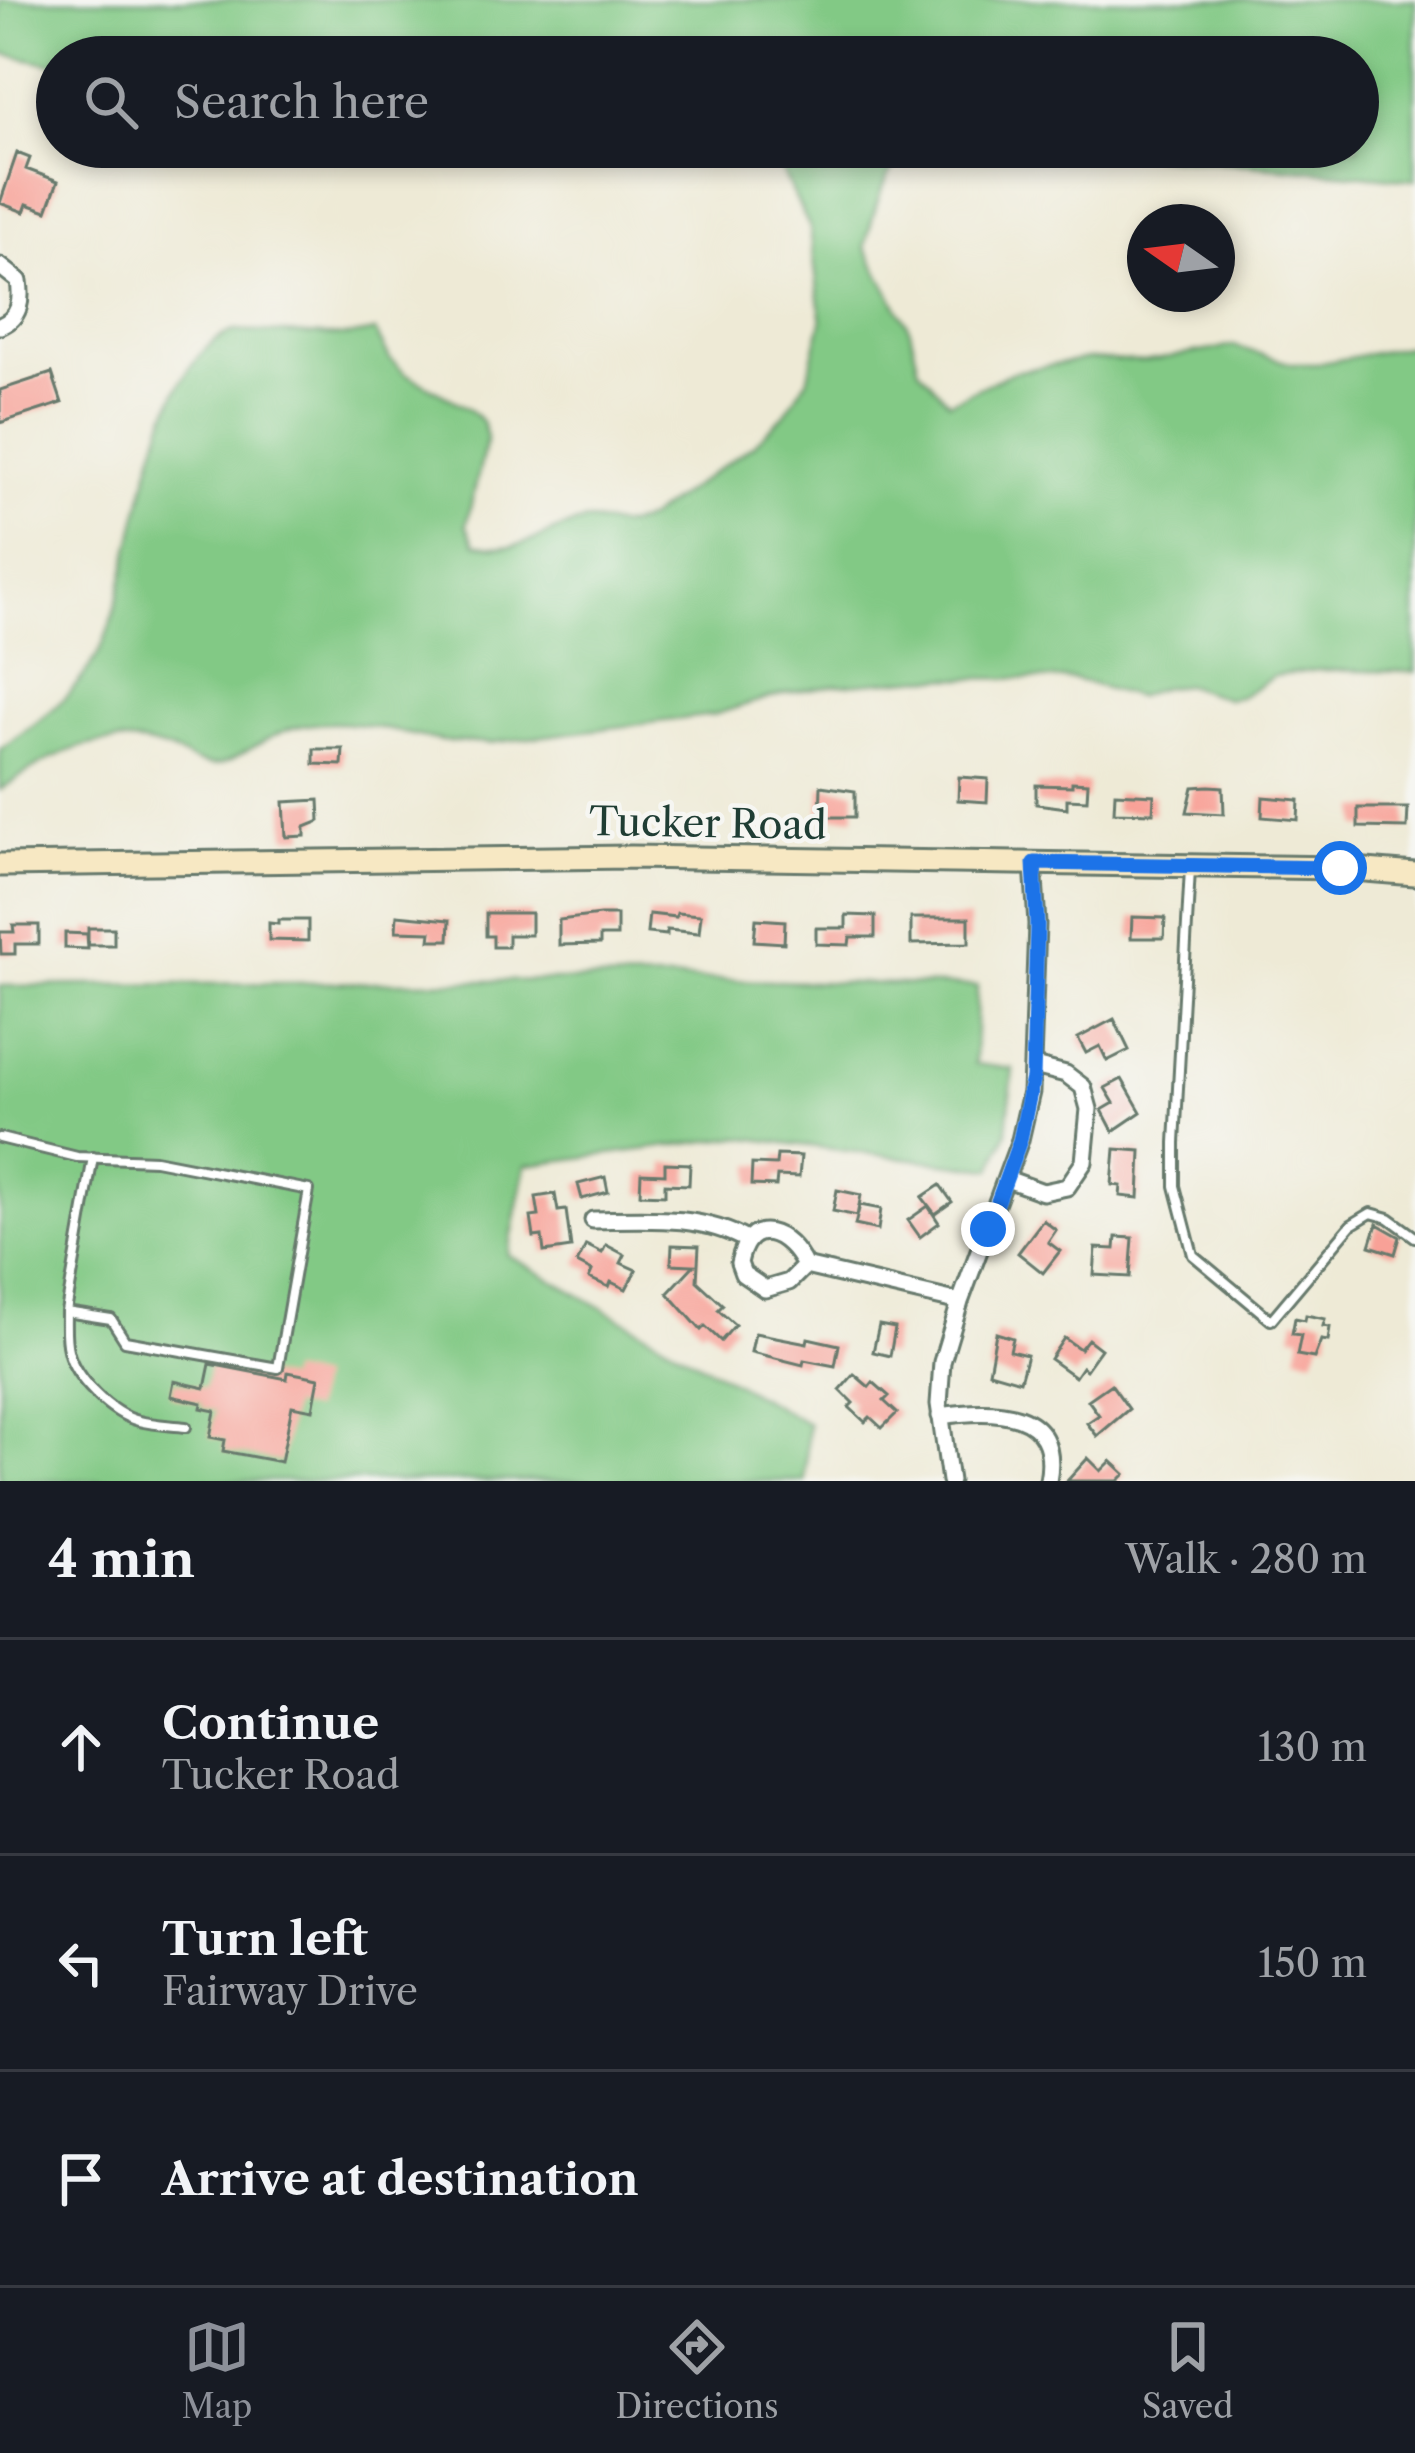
<!DOCTYPE html>
<meta charset="utf-8">
<style>
:root{--surface:#171b24;--page:#242831;--text:#f1f3f6;--muted:#9ea1a6;--line:#363941;--accent:#8c9099}
body{margin:0;font-family:"Libre Caslon Text",serif;background:var(--page);color:var(--text)}
.compass{position:absolute;left:1127px;top:204px;width:108px;height:108px;border-radius:50%;background:var(--surface);box-shadow:0 6px 18px #0003;rotate:284deg}
.stop{position:absolute;width:36px;height:36px;margin:-27px;border:9px solid #1a73e8;border-radius:50%;background:#fff}
.stop.end{background:#1a73e8;border-color:#fff;box-shadow:0 3px 12px #0008}
.list{margin:0;padding:0;list-style:none}
h2{display:flex;justify-content:space-between;align-items:center;height:156px;margin:0;padding:0 48px;font-size:51px}
h2 small{font-size:39px;font-weight:400;color:var(--muted)}
.list li{display:grid;grid-template-columns:78px 1fr auto;gap:36px;align-items:center;box-sizing:border-box;height:216px;padding:0 48px;border-top:3px solid var(--line)}
.list b{display:block;font-size:45px;white-space:nowrap}
.list p{margin:0;font-size:39px;white-space:nowrap;color:var(--muted)}
.list em{font-size:39px;font-style:normal;color:var(--muted)}
.icon{flex:none;width:66px;height:66px;fill:none;stroke:currentColor;stroke-width:2;stroke-linecap:round;stroke-linejoin:round}
.map{position:relative;flex:none;width:1415px;height:1481px;overflow:hidden}
.search{position:absolute;background:var(--surface);box-shadow:0 6px 18px #0003;left:36px;right:36px;top:36px;height:132px;display:flex;align-items:center;gap:30px;box-sizing:border-box;padding:0 42px;border-radius:66px;color:var(--muted);font-size:45px}
.sheet{height:804px;background:var(--surface)}
nav{display:flex;justify-content:space-around;align-items:center;box-sizing:border-box;height:168px;border-top:3px solid var(--line);background:var(--surface);font-size:33px;color:var(--muted)}
nav a{display:grid;justify-items:center;gap:6px}
nav .on{color:var(--accent)}
.map>svg:first-child{display:block}
.green{fill:#82c985;stroke:#50835c;stroke-width:3}
.building{fill:#f8a197}
.lines{fill:none;stroke-linecap:round;stroke-linejoin:round}
.lane-casing{stroke:#677a6d;stroke-width:14}
.street-casing{stroke:#677a6d;stroke-width:21}
.secondary-casing{stroke:#677a6d;stroke-width:27}
.lane{stroke:#fff;stroke-width:8}
.street{stroke:#fff;stroke-width:15}
.secondary{stroke:#f7e8c3;stroke-width:21}
.route{stroke:#1a73e8;stroke-width:15}
.labels{text-anchor:middle;dominant-baseline:central;stroke-width:9;stroke-linejoin:round;paint-order:stroke}
.street-label{font-size:39px;fill:#1f3d34;stroke:#f6f6f2}
</style>
<div class="map">
<svg width="1415" height="1481" viewBox="0 0 1415 1481">
<rect width="100%" height="100%" fill="#f6f6f2"/>
<filter id="ink" filterUnits="userSpaceOnUse"><feTurbulence type="fractalNoise" baseFrequency=".00833" numOctaves="2"/><feDisplacementMap in="SourceGraphic" scale="24" xChannelSelector="R" yChannelSelector="G"/><feConvolveMatrix kernelMatrix="1 2 1 2 8 2 1 2 1" color-interpolation-filters="sRGB"/></filter>
<filter id="wash" filterUnits="userSpaceOnUse"><feTurbulence type="fractalNoise" baseFrequency=".004" numOctaves="4" result="noise"/><feDisplacementMap in="SourceGraphic" scale="48" xChannelSelector="R" yChannelSelector="G"/><feGaussianBlur stdDeviation="2.7" result="paint"/><feColorMatrix in="noise" values="0 0 0 0 0 0 0 0 0 0 0 0 0 0 0 0 0 1.4 0 .05"/><feComposite in="paint" operator="in"/></filter>
<g filter="url(#wash)">
<rect width="100%" height="100%" fill="#eeead6"/>
<!-- green -->
<path class="green" d="M0,0H1415V180L1062,147H1358V57H57V65L0,53Z
M763,147H912C882,172 874,211 865,247L910,330L919,369L949,402L1013,372L1088,359L1144,362L1234,346L1292,364H1317L1415,345V672L1318,670L1274,676L1240,697L1227,699L1185,685L1163,687L1136,697L1073,679L925,678L834,685L784,693L713,715L489,743C474,741 459,743 443,741C395,733 347,715 297,727C268,733 236,763 214,765C197,766 179,752 162,748C97,729 52,754 0,790V749C38,723 75,696 98,654C139,577 144,361 234,331L348,336L375,331L390,359L405,373L467,408L482,421L487,438L466,525L475,544C526,555 535,534 578,523C603,516 610,534 645,520L753,445L784,415L807,380L822,322L810,228L780,167Z
M682,979L977,986L975,1064L1013,1069L1007,1132L992,1169L738,1137L526,1165L508,1255L808,1424L805,1481H0V986Z"/>
<g id="blocks">
<!-- building -->
<path class="building" d="M17,153L30,158L26,169L58,181L47,211L27,204L24,212L0,203Z
M52,373L62,403L0,423V390Z
M314,749H343L342,765L314,764Z
M959,777L988,779L987,802L958,800Z
M1072,782L1088,783L1087,800L1067,799V808L1036,804V785L1072,786Z
M821,786L855,791V817H820Z
M1209,786L1223,787L1224,814L1187,812L1193,787Z
M1115,793L1154,795L1153,813L1114,812Z
M1263,797L1299,800L1298,820L1262,817Z
M319,800L320,821L305,827V836L286,837L284,802Z
M1358,808H1408L1407,828L1358,827Z
M486,913H531V935H508V947H493V936H486Z
M677,913L701,915L699,933L667,930V935L647,933L649,914L676,917Z
M397,915L450,920L449,940H430L431,932L396,931Z
M600,915H617V936H600V944L559,945V920Z
M846,915L875,916V937H850L849,945L816,944V928H846Z
M1132,917L1165,918L1164,938H1131Z
M911,918H969V943L911,944Z
M756,919L785,921L784,943L754,941Z
M278,920H308V941L269,940V923L278,924Z
M13,925H39V944H15V954H1L0,932H14Z
M88,928H114V945H88Z
M65,933L87,934L88,949L65,948Z
M1114,1019L1129,1050L1107,1061L1100,1046L1086,1053L1078,1038Z
M1122,1079L1141,1112L1113,1131L1102,1110L1114,1103L1105,1088Z
M1115,1149L1141,1151L1139,1198L1120,1196L1121,1186L1112,1185Z
M777,1155L801,1156L799,1177L777,1176L776,1186L751,1185L752,1164L776,1165Z
M665,1163L690,1164L689,1185L665,1184V1195L640,1194L641,1173L665,1174Z
M605,1177L608,1192L582,1199L578,1184Z
M940,1185L952,1202L935,1214L922,1197Z
M837,1190L861,1195L857,1216L833,1211Z
M555,1194L558,1211L566,1210L571,1248L544,1252L542,1236L534,1237L531,1217L539,1216L536,1197Z
M860,1205L881,1209L878,1230L855,1225Z
M928,1206L939,1223L920,1237L908,1220Z
M1043,1220L1056,1230L1048,1242L1060,1251L1043,1273L1018,1253Z
M1377,1224L1400,1237L1395,1254L1370,1246Z
M1116,1237L1133,1238L1130,1277L1094,1275L1096,1248L1115,1249Z
M586,1245L602,1253L606,1245L625,1255L621,1263L636,1270L626,1289L611,1282L609,1287L589,1278L592,1271L577,1263Z
M672,1245L699,1246L697,1281L723,1305L718,1310L735,1325L721,1341L705,1326L701,1330L668,1293L694,1265L671,1264Z
M1306,1315L1325,1319L1323,1326L1330,1327L1328,1341L1321,1340L1314,1358L1297,1355L1301,1335L1292,1334L1295,1318L1305,1320Z
M879,1325L895,1328L890,1356L873,1352Z
M755,1333L807,1343L808,1338L839,1345L835,1366L804,1360L803,1365L751,1352Z
M996,1333L1013,1338L1010,1351L1027,1355L1020,1381L989,1372Z
M1064,1338L1080,1349L1088,1339L1101,1349L1086,1370L1082,1367L1075,1377L1050,1359Z
M210,1364L287,1379L288,1372L319,1378L313,1410L292,1406L281,1462L223,1451L225,1440L210,1437L215,1411L201,1408L202,1403L171,1396L174,1381L205,1388Z
M854,1374L869,1387L873,1382L889,1396L884,1401L897,1413L882,1428L870,1417L865,1422L849,1407L853,1403L840,1390Z
M1111,1384L1129,1409L1097,1436L1087,1423L1099,1415L1088,1400Z
M1088,1458L1101,1471L1111,1461L1125,1474L1118,1481H1067Z"/>
</g>
</g>
<g filter="url(#ink)">
<use href="#blocks" fill-opacity="0" stroke="#677a6d" stroke-width="3"/>
<g class="lines">
<defs>
<path id="lane" d="M1190,869L1175,1143V1186L1193,1255L1271,1320L1351,1225L1371,1213L1389,1218L1415,1237
M0,1138L77,1157L155,1160L309,1190L278,1368L125,1341L111,1319L66,1312L93,1157
M66,1312C66,1324 65,1339 68,1350C74,1378 111,1414 139,1421C154,1425 171,1425 186,1427"/>
<path id="street" d="M0,266L19,281C22,301 20,318 0,326
M1007,1179L1043,1192L1067,1187L1084,1162L1089,1109L1083,1087L1066,1074L1034,1066
M593,1220C646,1219 701,1214 748,1241
M805,1266C788,1231 749,1213 739,1263L743,1274L765,1289L789,1282L805,1266L960,1302
M940,1416C992,1408 1062,1407 1048,1481
M950,1481L939,1404L942,1362L960,1302L1020,1140L1031,1092L1037,924L1033,863"/>
<path id="secondary" d="M0,865L631,857L1341,868L1415,874"/>
</defs>
<!-- lane casing -->
<use href="#lane" class="lane-casing"/>
<!-- street casing -->
<use href="#street" class="street-casing"/>
<!-- secondary casing -->
<use href="#secondary" class="secondary-casing"/>
<!-- lane -->
<use href="#lane" class="lane"/>
<!-- street -->
<use href="#street" class="street"/>
<!-- secondary -->
<use href="#secondary" class="secondary"/>
</g>
</g>
<g class="lines" filter="url(#ink)">
<!-- route -->
<path class="route" d="M988,1229L1020,1140L1033,1078L1037,924L1034,863L1340,868"/>
</g>
<g class="labels">
<!-- street labels -->
<g class="street-label">
<text transform="translate(708 823) rotate(1)">Tucker Road</text>
</g>
</g>
</svg>
<svg class="compass" viewBox="-18 -18 36 36"><path d="M0-13l5 13h-10z" fill="#e53935"/><path d="M0 13l5-13h-10z" fill="#9ea1a6"/></svg>
<div class="stop" style="left:1340px;top:868px"></div>
<div class="stop end" style="left:988px;top:1229px"></div>
<div class="search"><svg class="icon" aria-label="search" viewBox="0 0 24 24"><circle cx="10" cy="10" r="6"/><path d="M15 15l6 6"/></svg>Search here</div>
</div>
<section class="sheet">
<h2>4 min<small>Walk · 280 m</small></h2>
<ul class="list">
<li><svg class="icon" aria-label="ahead" viewBox="0 0 24 24"><path d="M12 20V5M6 11l6-6 6 6"/></svg><div><b>Continue</b><p>Tucker Road</p></div><em>130 m</em></li>
<li><svg class="icon" aria-label="left" viewBox="0 0 24 24"><path d="M17 20v-9H6M10 6l-5 5 5 5"/></svg><div><b>Turn left</b><p>Fairway Drive</p></div><em>150 m</em></li>
<li><svg class="icon" aria-label="arrive" viewBox="0 0 24 24"><path d="M6 21V4h12l-3 4 3 4H6"/></svg><div><b>Arrive at destination</b></div></li>
</ul>
</section>
<nav>
<a class="on"><svg class="icon" aria-label="map" viewBox="0 0 24 24"><path d="M3 6l6-2 6 2 6-2v14l-6 2-6-2-6 2zM9 4v14M15 6v14"/></svg>Map</a>
<a><svg class="icon" aria-label="directions" viewBox="0 0 24 24"><path d="M12 3l9 9-9 9-9-9zM9 14v-3h6M13 9l2 2-2 2"/></svg>Directions</a>
<a><svg class="icon" aria-label="saved" viewBox="0 0 24 24"><path d="M7 4h10v16l-5-4-5 4z"/></svg>Saved</a>
</nav>
